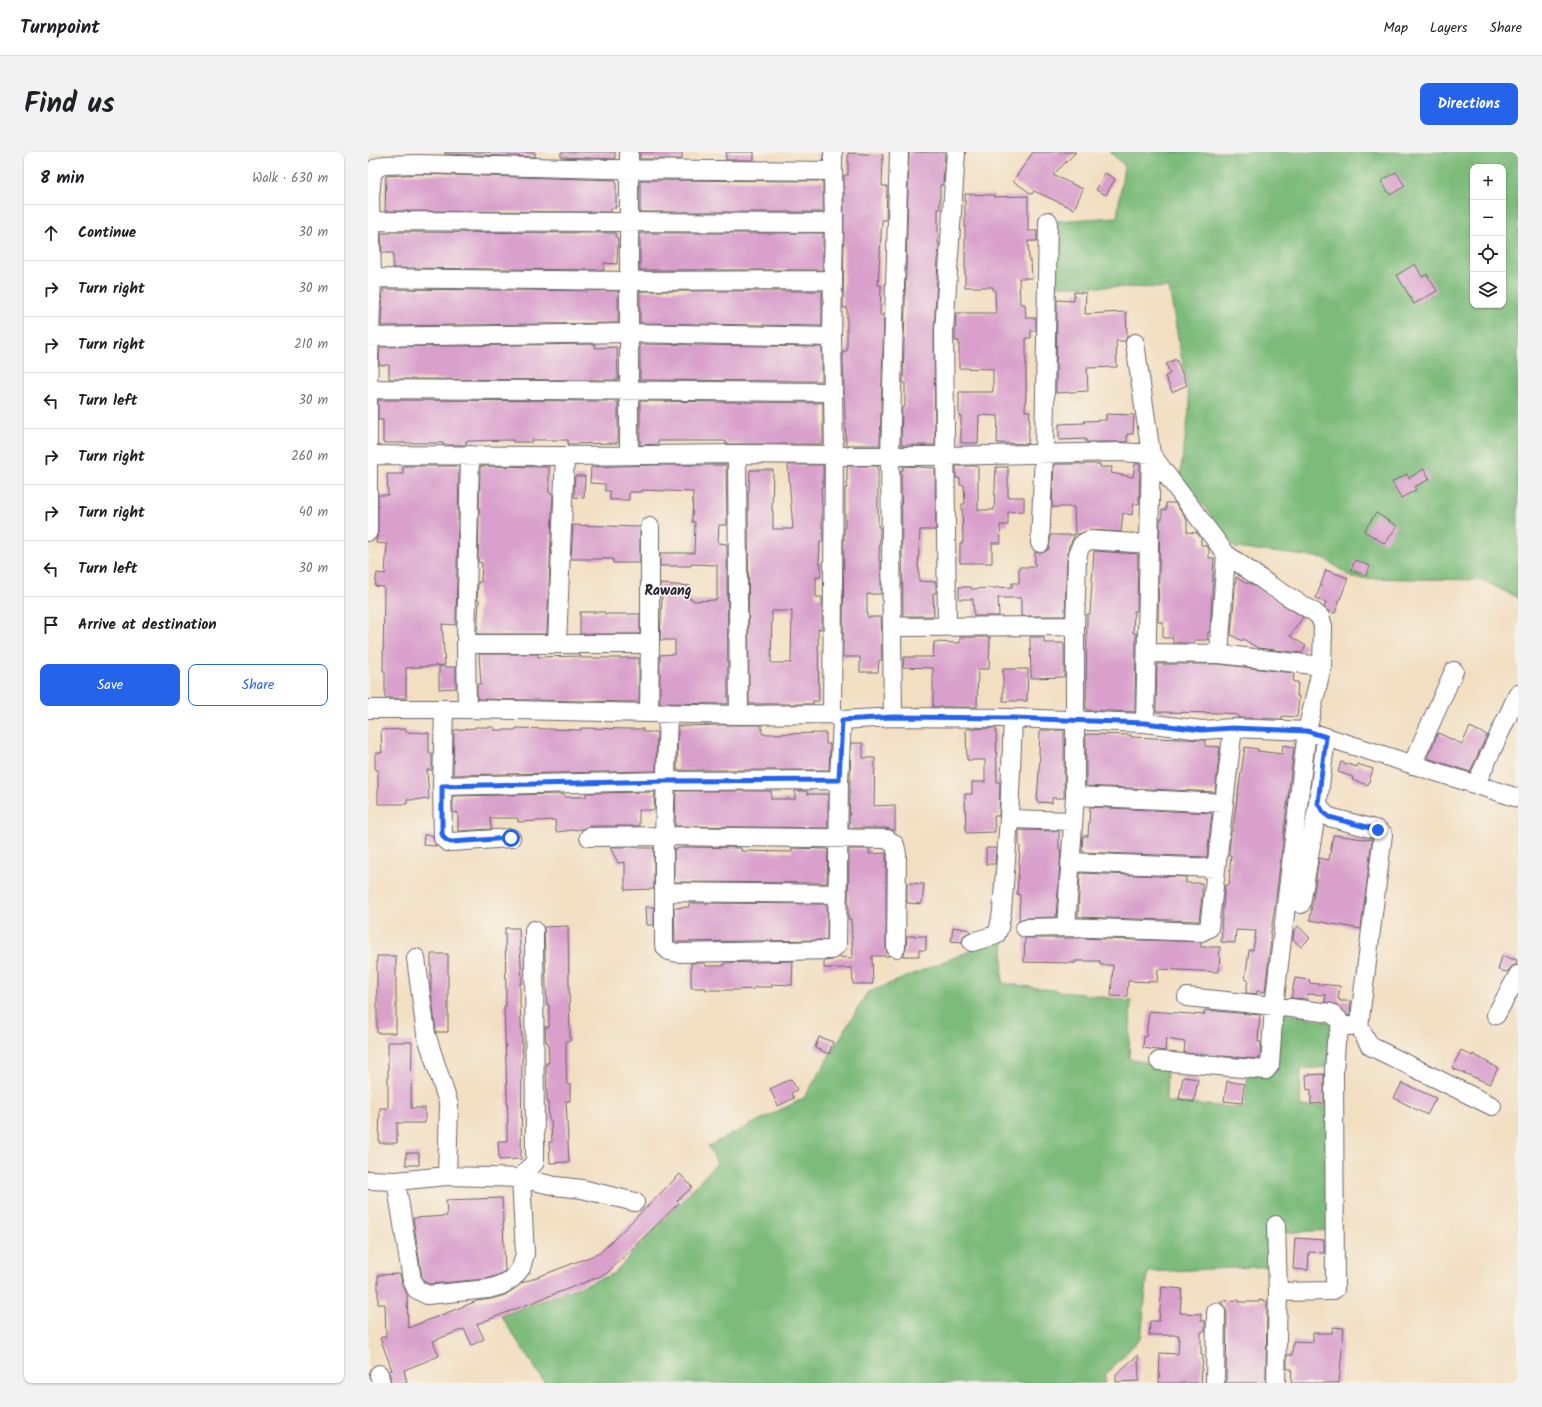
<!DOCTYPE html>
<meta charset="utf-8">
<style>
:root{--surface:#fff;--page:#f2f2f2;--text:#202124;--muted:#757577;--line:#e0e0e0;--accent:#2563eb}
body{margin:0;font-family:Kalam,sans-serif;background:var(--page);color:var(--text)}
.controls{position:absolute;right:12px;top:12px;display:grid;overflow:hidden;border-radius:8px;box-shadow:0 1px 3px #0004}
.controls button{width:36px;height:36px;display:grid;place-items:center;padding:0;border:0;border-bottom:1px solid var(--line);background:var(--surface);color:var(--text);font:20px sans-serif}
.stop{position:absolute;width:12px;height:12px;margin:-9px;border:3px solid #2563eb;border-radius:50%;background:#fff}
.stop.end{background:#2563eb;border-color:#fff;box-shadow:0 1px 4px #0008}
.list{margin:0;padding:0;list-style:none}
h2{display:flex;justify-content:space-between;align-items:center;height:52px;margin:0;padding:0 16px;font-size:17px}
h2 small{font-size:13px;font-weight:400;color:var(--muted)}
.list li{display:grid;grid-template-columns:26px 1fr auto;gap:12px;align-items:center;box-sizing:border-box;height:56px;padding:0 16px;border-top:1px solid var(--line)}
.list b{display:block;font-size:15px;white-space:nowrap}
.list em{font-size:13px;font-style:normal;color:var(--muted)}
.actions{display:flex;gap:8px;padding:12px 16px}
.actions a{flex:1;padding:9px 0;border:1px solid var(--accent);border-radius:8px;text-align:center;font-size:14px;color:var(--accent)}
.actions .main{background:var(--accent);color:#fff}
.icon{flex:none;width:22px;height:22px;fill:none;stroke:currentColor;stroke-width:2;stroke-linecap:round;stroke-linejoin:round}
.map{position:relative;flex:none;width:1150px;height:1231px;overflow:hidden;border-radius:8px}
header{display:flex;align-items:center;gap:24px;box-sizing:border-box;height:56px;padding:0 20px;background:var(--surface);border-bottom:1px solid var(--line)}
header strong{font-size:19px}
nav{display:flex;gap:22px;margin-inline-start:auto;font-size:14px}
.intro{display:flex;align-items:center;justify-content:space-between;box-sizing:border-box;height:96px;padding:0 24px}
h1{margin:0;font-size:28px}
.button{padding:10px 18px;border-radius:8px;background:var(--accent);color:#fff;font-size:14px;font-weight:700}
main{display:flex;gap:24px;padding:0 24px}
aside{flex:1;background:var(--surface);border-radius:8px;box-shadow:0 1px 3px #0004}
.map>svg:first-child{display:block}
.forest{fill:#7dbb7a;stroke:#506e5a;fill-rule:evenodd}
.building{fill:#d9a0cc;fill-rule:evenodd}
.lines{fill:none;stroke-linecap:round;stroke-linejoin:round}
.minor-casing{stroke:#6b646a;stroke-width:20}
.minor{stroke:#fff;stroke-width:18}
.route{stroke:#2563eb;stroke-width:5}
.labels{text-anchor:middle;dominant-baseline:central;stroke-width:3.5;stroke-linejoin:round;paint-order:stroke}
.quarter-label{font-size:14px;font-weight:bold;fill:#22223b;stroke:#f7f3e8}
</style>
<header>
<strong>Turnpoint</strong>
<nav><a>Map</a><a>Layers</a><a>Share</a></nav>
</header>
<div class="intro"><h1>Find us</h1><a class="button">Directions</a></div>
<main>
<aside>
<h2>8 min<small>Walk · 630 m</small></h2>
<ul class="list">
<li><svg class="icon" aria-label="ahead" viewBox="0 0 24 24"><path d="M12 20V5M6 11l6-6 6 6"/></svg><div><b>Continue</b></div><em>30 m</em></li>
<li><svg class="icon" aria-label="right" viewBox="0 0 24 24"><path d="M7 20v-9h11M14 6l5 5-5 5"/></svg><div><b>Turn right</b></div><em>30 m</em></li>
<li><svg class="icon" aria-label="right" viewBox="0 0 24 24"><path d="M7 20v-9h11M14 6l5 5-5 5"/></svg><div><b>Turn right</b></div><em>210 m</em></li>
<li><svg class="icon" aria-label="left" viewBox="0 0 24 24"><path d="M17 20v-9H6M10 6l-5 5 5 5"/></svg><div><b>Turn left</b></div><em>30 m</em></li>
<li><svg class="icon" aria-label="right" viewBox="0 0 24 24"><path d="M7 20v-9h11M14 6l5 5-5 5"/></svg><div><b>Turn right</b></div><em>260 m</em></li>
<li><svg class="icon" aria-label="right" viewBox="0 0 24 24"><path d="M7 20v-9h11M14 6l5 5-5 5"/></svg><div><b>Turn right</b></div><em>40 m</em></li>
<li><svg class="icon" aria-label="left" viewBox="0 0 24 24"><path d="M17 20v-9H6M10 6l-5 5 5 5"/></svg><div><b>Turn left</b></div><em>30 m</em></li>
<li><svg class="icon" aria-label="arrive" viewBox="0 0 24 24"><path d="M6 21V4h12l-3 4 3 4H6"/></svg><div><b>Arrive at destination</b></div></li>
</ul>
<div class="actions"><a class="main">Save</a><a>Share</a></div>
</aside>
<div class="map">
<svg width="1150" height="1231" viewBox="0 0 1150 1231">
<rect width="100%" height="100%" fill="#f7f3e8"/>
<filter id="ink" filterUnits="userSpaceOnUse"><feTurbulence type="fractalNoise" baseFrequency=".025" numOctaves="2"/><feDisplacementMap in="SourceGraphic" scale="8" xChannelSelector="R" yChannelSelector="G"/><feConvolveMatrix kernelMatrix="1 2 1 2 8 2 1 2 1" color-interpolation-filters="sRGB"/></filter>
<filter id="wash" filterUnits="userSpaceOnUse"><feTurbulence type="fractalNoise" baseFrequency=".012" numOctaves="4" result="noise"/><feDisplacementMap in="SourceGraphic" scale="16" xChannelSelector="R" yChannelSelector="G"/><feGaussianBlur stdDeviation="0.9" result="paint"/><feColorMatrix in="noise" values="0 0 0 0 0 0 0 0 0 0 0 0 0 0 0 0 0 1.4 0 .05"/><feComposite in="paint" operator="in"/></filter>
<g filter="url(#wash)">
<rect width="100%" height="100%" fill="#f2dfc2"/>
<!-- forest -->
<path class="forest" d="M742,0H1150V446L1114,428L984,426L956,406L867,396L812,322L822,252L801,136L686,134L688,69L749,65L756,13ZM1105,15H1135V153H1105Z
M636,785L634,831L763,849L761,907L799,915L798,950L877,956L880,918L905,920L913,860L966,871L961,915L933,917L932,955L963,953L966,1078L906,1081L908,1114L780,1120L773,1186L737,1223V1231H177L133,1164L245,1122L349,1011L340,994L436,946L499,841Z"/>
<g id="blocks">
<!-- building -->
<path class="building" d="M77,0H167V5L77,2Z
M193,0H247V7L193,5Z
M272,0H314V7H272Z
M358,0H386V8H358Z
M541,0H577L575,33H572V57H570V91H571L566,179L567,293H533L534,255H537V231H535Z
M665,0H708L685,23L715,37L706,57L666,39L664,42L645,29Z
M480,1L515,3L514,34H519L518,68H514L510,133H513L512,163H516L512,293H478L475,209V199H479V156H475L476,71V23H480Z
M1028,20L1037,34L1022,43L1013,29Z
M737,21L747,27L738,43L728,38Z
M50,22L248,28V56H243V60L17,59L18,24Z
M272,28L455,29V60H272Z
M597,42L626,43V45L660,44V79H669V89H660L661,109H663L664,126H651L652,152H657L658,166H668V179H663V186H658V240L657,259H662L660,292L629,291L630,264L611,263L610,291H593V264H591V240H625V217L591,216V189H587L588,161H628L627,138H625V135H597Z
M22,80L248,81V86H250L249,112L236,111V118L25,116V101H14L13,81H22Z
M272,81H455V118H272Z
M1047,112L1054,125L1059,122L1069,139L1046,152L1029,123Z
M15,137L250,139V171L13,174Z
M272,139H454V174L272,171Z
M706,140L718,141L717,162L758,160L759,184L757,189H748L749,215L719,216L720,239L688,241L689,148L706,149Z
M227,192V196L249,195L250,228L21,227V213H11L12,195Z
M272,192L454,195V229L272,228Z
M808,207L819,233L804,240L797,224L802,222L798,212Z
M10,248L250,249V291L200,292V288H164V290H145V288L98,289V293H75V291H15V268H10Z
M272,249L455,251V292H358V289H290V292L272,293Z
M738,262L766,263L765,282H759V290H718V287L691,288V272L717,271L716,269L738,268Z
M686,312H732V315H744L743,321L765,325L767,312H772L771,352L766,351L764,363L755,361L753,380L723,378L711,382H707L706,355H684Z
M287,313H358L359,373H351L350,391L359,392L360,552L292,551V503L307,502V488H292L294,444H292V432L322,434L321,447H325V449L349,448V413L323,412V414H292V401H326L327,370H324L325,340L274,338V340H261V348H242V339H237V332L222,331L223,315Z
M420,313H455V335H453L454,356V376H455V390H452L451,411H453V425H448V445H454V477H450L451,549H445V552H381L380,340H381L382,318H405L404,359H405V377H425ZM404,459H424L423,511H403Z
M35,314H91L88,473L74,472L77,513L38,516V546H17V519H15L16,435L7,434L9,421L17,422L19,392L8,391L10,380V343H20L19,322H35Z
M112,314L181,315V341H185L179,482H109L111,448H109L110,430H113L114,411L110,410Z
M479,314H510V375H512L511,409H513V442H499V465H513L514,508H511L510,520H492V505H475L476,377H477V336H479Z
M535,314L567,316L568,378H552L550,416H551V429L568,430V441H565L566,464H535L533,318H535Z
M588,314H610V358H626L628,315H640V345H656V359L640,360V373H632L633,391H624V411H592V391H595L594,352H597L596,333H592V326H588Z
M1056,317L1062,327L1046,335L1048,338L1033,346L1024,330L1039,322L1041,326Z
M207,324H217L216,346L206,345Z
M798,351H807L819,368V380L829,381L833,386V393L839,394L841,397V406H846L842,480H840V488H826V491H805V486H795V470H790L792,367H794V358H798Z
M1008,361L1029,374L1017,392L996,379Z
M205,373L272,375V411H245V407H203Z
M683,383H707L701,394L699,406L697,464H653V446H630L631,464H606L605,447H591V435H603V437L644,435V431H651V415H667V400L672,401L676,400L681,397Z
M726,399L770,402L769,459H766L765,481H768L767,560L718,558L719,462H722Z
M987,408L1002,414L998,424L983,418Z
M958,418L980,426L967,461L960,459L956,455L958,450L948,446Z
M868,425L879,432L880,430L935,465L922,484L938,494L934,501L890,496L875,487L874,489L863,483Z
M212,460H237V462H272V482H212Z
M592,485H622L621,517H610L609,555H565V516L535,515L536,505H565L566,490L592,491Z
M662,485H676V491H696V525L663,526Z
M111,502H170V505L213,504V506H271V550L109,547V532H113Z
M789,512H850L926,521L925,530H930L929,544H931L929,565L914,564V567L870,566V563L856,561L788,560Z
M71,515H88V536L71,537Z
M635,517H660L659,549H635Z
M352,573H394V582L458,581V592H462L461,618H309L310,574Z
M107,575H126V578H148V576L213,578V576L262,577H275V580H289L288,619L85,623L86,578L107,576Z
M1102,575L1119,583L1102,620L1059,606L1070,581L1094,592Z
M628,576L629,630H632L631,664H626L627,680L598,681L597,642H604V630H617V608H599L598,577Z
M38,577V580L61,581V601H64V618H59L61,647L39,648V652H10V618L7,617V601H14L13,578Z
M672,578H696V646H684V651L669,650L672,603H671Z
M718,582L763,583V585L837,588V594L852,595L847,640L718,634Z
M483,591H495V606H507L506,654L527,653V679L519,676H481Z
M915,593L926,595L909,738L902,787H903L897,840L889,839L888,842L878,841L880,828H877L881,798H885L888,779L868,778L867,791L853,790L854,777L853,776L857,733H861L863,703H861L863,680H864L877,595L890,597V599L914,602Z
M973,610L989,615V612L1005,617L1000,633L984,628L985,625L970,620Z
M308,639H403V647H427V639H439V642H460V676L307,674Z
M287,640L286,658H271V674H221L214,677L188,680L187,668L150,670V666H122L123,677L90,679V661L85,660V644L196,642V645H218V641Z
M722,655L844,661L839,705L714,700L715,684H720Z
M651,678L691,679V698H693L688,765L657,766L651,768L652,743L649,742L652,694H651Z
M56,683H64L68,694L55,693Z
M965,683L1004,688L993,777L942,768L951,706L961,708Z
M242,695H271V696H286V737L257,738V710L250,711Z
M320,695L373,696V699L424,700V696L460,697L459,731L306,730V697Z
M618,696H628L627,712H618Z
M481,697H502L501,702L518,701V796L521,804H504L505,832H485L484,816H456V809L464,808L471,805L485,806L483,767H480Z
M712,721L818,725V731H834V744L831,769L710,765Z
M539,731L556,732L554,752L539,751Z
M321,751L459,752V788L307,790L306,756L321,755Z
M278,755H286V773H279Z
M200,774L202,889H198V909L199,933L202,932V949H198L201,1010L182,1011L181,990H184L183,968H181L180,950H179L178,911H181L180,890H178L177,875H181V853H179L178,835L176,775Z
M930,774L942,786L933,795L925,787L926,779Z
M585,775L602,778V780L596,783L594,790L583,789Z
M137,776H151L154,831H152V852L155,905L154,906L153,1007L131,1008L130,989H139V971H140L136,854H138Z
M539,784H558V798H551V804H535L538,796Z
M657,786H709L833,790V795H852L851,820L790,817L789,830L760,829L759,845L743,844L745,813H732V809H707V811L656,810Z
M63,802H80V880H68L63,839Z
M9,804H28V881H9Z
M1134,804L1149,808L1148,813L1144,814L1139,820L1130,818Z
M425,809L424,833L404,832V835H387V837L368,838H338V836H323V811H337V814H356V811Z
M927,826L942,828L941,831L972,834L970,847H972V849H983L982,864H980L969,853L957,850L958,843L940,842L939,847L923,846Z
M837,858L892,863L890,890H893L892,907L816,901L817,890L798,887L797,899L775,896L776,884L778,885L781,859L836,863Z
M451,885L465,890L461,902L447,896Z
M20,890H44L43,956H57V971H29V991H11L12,956H20Z
M1093,898L1104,904L1105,902L1130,916L1122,932L1084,916Z
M956,922V951L943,952V937L939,938L938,923Z
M815,925L830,927L826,950L811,947Z
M423,927L429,938L423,941L426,946L410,954L402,937Z
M859,929L876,932L874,951L856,949Z
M1034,931L1068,946L1059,963L1026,946Z
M38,1001H51V1013H38Z
M312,1022L324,1035L309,1049L311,1051L238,1122L109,1172L116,1187L104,1193L96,1177L65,1189L71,1204L36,1218L39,1231H23L21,1219L24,1218L12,1186L18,1184L17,1152H10V1123L32,1122L34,1132L39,1142L40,1176L109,1149L123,1147L137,1143L154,1131L232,1101Z
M134,1046L137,1119L130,1123L118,1127L61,1132L56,1129L54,1125L45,1066L79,1064L78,1048Z
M927,1086L956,1088V1101L941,1100L940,1118L925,1117Z
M794,1135L814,1137L812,1161L833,1162V1169H837V1180H833V1202H835L833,1231H791L792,1201L810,1202L811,1183H781L782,1169H791Z
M871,1148V1150H891V1148L899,1149L898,1231H858L859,1160L853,1149Z
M965,1175L976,1176L971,1231H923L924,1217H919V1203H924L925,1189L945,1190V1181H964Z
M770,1203L771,1229L748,1230V1222Z"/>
</g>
</g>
<g filter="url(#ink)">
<use href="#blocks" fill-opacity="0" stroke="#6b646a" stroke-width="1"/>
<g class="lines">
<defs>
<path id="minor" d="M465,19V0
M2,69L466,71
M4,126L261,129L464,128
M0,185L261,181L464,185
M767,191L783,302L858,402L903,434L946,460L952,465L955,474L954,514L939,579L906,854L902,913L898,918L791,909
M0,234L4,126L2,45L4,23L8,16L16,13L50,12L241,17L465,19L466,71L464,185L466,302L464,562
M0,237L465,240
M0,245V380
M261,302V0
M369,302L371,563
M0,303L197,304L369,302L578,304L752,300L783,302L777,571
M672,391L676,302L680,69
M525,475L707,474
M579,475L576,179L588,0
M189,491L197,304
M98,492H282L281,560
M282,492V375
M779,501L851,502L954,514
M851,502L858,402
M0,557H99L371,563L464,562L474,568L525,565L645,566L777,571L834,578L865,576L939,579L1150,646
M99,557L98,492L102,303
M76,558L74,634L75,686L79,690H83L143,686
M300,561L296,684V793L301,799L310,801L463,798L469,793L471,628L474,568
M525,565L522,303L531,0
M958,585L950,651L955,660L961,665L1010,678L1015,682L991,874L1002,894L1124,954
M1044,613L1086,519
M1108,632L1150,542
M74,634L297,629L471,628
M707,644L856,651
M641,667L645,566
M221,685L296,684L519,687L527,693L529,702L528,796
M702,710L848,716
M296,740L470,742
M933,752L950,651
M698,775L707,644V474L709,408C711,397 711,392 722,388L781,392
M657,776L698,775L833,780L841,776L865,576
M604,790L628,783L631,776L634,759L641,667L704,669
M48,806L58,882L81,953L79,1024
M819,845L906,854L963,861L970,867L973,874
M1128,863L1150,823
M0,1028L28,1029L79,1024L153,1026L187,1034L214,1037L267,1050
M28,1029L44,1128L48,1137L59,1143L120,1137L134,1133L145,1126L153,1116L157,1102L153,1026L167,1010L166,778
M908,1073L910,1140
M11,1222L13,1231
M847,1231L848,1160
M908,1231L910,1140L963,1139L967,1137L966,919L968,890L973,874H991"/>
</defs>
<!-- minor casing -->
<use href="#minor" class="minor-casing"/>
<!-- minor -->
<use href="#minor" class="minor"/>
</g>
</g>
<g class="lines" filter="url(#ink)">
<!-- route -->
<path class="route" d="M143,686L83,690C78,689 76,687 74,682V634L297,629L471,628L474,568L525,565L645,566L777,571L834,578L864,576L939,579L958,585L950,651L955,660L961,665L1010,678"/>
</g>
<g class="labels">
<!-- quarter labels -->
<g class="quarter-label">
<text x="300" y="439">Rawang</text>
</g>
</g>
</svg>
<div class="controls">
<button>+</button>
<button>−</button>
<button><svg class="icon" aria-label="locate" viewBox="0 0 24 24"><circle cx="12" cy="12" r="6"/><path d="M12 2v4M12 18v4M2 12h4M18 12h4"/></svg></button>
<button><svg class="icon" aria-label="layers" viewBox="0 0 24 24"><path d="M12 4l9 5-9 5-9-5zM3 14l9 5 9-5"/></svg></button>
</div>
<div class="stop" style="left:143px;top:686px"></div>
<div class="stop end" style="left:1010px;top:678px"></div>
</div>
</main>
